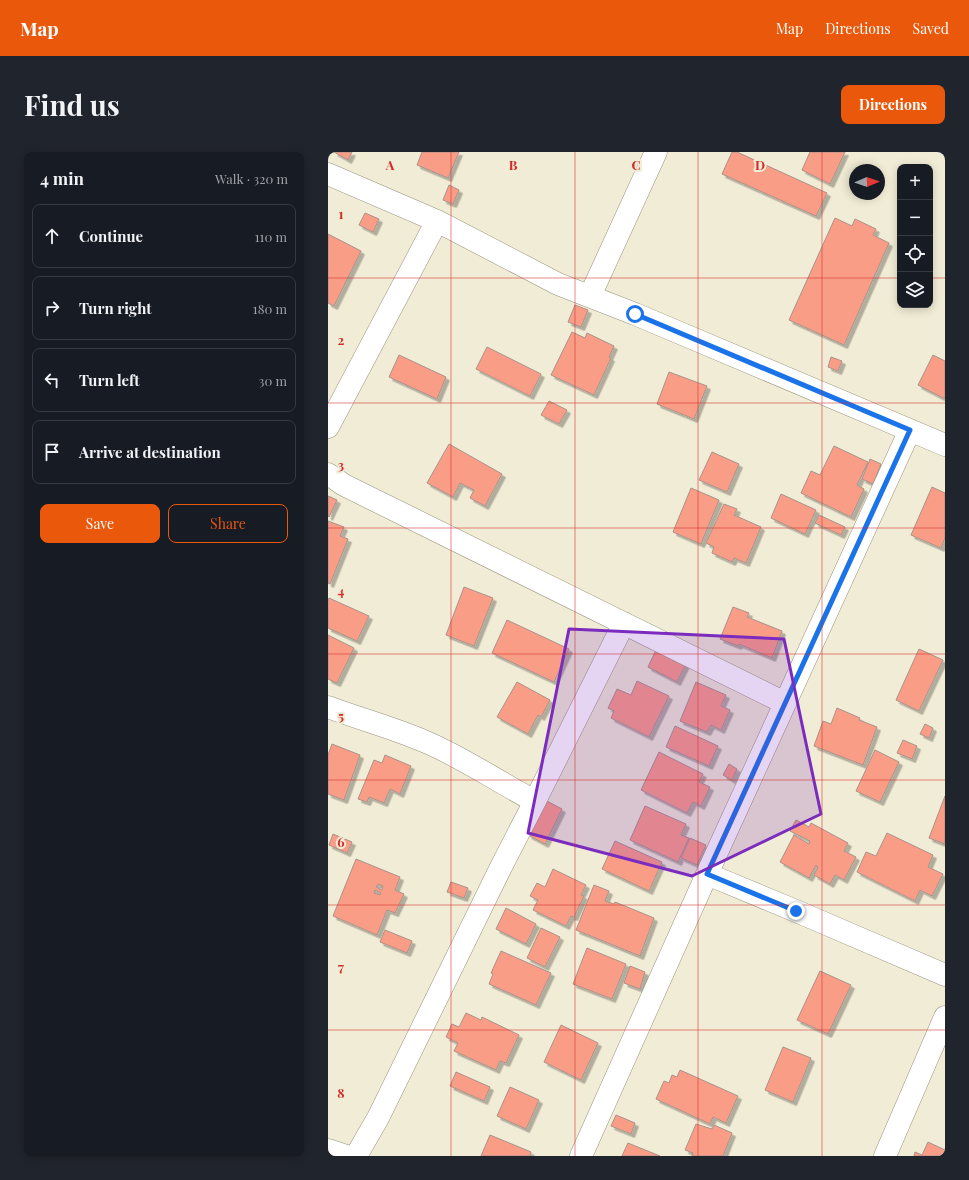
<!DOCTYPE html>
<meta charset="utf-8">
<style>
:root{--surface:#171b24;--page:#20242c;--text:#f1f3f6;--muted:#9ea1a6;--line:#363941;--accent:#ea580c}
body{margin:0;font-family:"Playfair Display",serif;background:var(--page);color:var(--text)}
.controls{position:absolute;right:12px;top:12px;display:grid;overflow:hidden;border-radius:8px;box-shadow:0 2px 10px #0003}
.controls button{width:36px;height:36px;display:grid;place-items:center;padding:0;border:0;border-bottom:1px solid var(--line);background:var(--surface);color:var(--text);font:20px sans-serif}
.compass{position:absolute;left:521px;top:12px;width:36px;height:36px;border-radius:50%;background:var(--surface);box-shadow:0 2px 10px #0003;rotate:88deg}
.stop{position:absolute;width:12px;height:12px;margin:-9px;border:3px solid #1a73e8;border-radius:50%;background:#fff}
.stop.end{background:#1a73e8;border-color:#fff;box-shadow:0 1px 4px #0008}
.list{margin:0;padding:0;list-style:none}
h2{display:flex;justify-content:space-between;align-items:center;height:52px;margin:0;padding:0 16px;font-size:17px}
h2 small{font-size:13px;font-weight:400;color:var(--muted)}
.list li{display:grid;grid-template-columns:26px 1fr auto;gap:12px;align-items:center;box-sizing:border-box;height:64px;margin:0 8px 8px;padding:0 8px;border:1px solid var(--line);border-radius:8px}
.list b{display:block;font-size:15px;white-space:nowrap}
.list em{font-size:13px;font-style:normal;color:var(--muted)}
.actions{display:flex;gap:8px;padding:12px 16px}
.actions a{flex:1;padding:9px 0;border:1px solid var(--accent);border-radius:8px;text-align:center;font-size:14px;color:var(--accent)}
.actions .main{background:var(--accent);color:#fff}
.icon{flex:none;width:22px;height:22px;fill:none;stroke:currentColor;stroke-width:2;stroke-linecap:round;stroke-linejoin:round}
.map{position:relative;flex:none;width:617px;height:1004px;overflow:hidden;border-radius:8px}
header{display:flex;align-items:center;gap:24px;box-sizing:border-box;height:56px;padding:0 20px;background:var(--accent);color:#fff}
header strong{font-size:19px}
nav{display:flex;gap:22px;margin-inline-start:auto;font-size:14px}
.intro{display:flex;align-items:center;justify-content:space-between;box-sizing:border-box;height:96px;padding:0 24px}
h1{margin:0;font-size:28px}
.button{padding:10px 18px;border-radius:8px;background:var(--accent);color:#fff;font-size:14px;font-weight:700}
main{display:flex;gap:24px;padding:0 24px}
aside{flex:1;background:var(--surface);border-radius:8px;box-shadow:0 2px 10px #0003}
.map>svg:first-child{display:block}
.building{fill:#fa9d86;stroke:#aa918b;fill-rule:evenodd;filter:url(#shadow)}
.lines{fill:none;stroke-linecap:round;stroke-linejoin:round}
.minor-casing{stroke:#99947f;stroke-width:23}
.minor{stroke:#fff;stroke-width:22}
.route{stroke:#1a73e8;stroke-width:5}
.marked{fill:#7b2cbf;fill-opacity:0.2;stroke:#7b2cbf;stroke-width:3;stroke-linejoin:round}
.grid{fill:none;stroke:#d62828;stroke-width:1;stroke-opacity:0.55}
.grid-label{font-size:13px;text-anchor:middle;font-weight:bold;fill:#d62828;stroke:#f1ecd5;stroke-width:4;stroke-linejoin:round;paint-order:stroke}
</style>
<header>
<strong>Map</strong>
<nav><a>Map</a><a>Directions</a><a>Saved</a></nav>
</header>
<div class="intro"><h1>Find us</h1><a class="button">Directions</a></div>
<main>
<aside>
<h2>4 min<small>Walk · 320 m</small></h2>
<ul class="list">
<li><svg class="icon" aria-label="ahead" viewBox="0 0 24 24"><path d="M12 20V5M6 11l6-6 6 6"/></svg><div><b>Continue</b></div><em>110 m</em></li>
<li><svg class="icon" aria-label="right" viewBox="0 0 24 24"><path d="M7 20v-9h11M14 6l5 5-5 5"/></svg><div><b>Turn right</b></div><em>180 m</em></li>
<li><svg class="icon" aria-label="left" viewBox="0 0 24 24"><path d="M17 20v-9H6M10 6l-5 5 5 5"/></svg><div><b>Turn left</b></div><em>30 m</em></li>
<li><svg class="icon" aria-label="arrive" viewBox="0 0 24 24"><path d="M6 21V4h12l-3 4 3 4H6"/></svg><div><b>Arrive at destination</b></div></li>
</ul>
<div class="actions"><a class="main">Save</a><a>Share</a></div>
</aside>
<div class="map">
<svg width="617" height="1004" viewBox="0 0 617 1004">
<defs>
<filter id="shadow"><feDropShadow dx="3.5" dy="3.5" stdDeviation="0" flood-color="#0004"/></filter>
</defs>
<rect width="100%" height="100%" fill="#f1ecd5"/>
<!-- building -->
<path class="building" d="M6,0H24L20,8Z
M94,0H131L120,26L89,13Z
M404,0H409L499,41L488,64L394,22Z
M482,0H517L502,32L474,18Z
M121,33L131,38L125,52L115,48Z
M37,61L51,67L45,80L31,73Z
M507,66L524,74L527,67L548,77L545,83L561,91L516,193L461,168Z
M0,82L33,99L6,154L0,151Z
M247,153L260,158L253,175L240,170Z
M244,180L257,186L259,181L286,194L281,205L283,206L266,243L223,223Z
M159,195L213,222L202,244L148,217Z
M71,203L118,225L109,247L61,225Z
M605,203L617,209V247L590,233Z
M503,205L514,209L510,219L500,215Z
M341,220L379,234L366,267L329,252Z
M221,249L239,258L231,272L213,263Z
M121,292L174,322L157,354L142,346L146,338L132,331L125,345L99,331Z
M506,294L540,310L529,333L536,337L523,365L473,341L483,319L492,323Z
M384,300L411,312L399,340L371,328Z
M542,307L553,312L545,332L534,327Z
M604,335L617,341V386L613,396L583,383Z
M363,336L391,348L373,392L345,380Z
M453,342L488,358L477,382L443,366Z
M0,344L9,348L1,365L0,364Z
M396,352L409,357L406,363L433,375L418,411L406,406L404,410L384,401L386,395L378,391Z
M491,363L517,375L513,383L487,371Z
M0,369L16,375L12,384L20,387L2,432L0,431Z
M136,435L165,446L146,494L118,483Z
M1,446L41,464L29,489L0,476V448Z
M405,455L421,461L419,465L454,479L444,506L411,492L410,494L392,487Z
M179,468L241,497L226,530L164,501Z
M0,483L26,496L9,531L0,527Z
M591,497L615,508L591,559L568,548Z
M328,498L358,512L349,530L320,515Z
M309,529L341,544L321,585L283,566L286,559L280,556L289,537L303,543Z
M189,530L222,548L213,565L210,563L200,582L169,565Z
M368,530L398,543L393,554L402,558L393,578L383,573L379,580L352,569Z
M509,556L532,566L531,568L549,575L535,613L486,594L495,569L503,572Z
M597,572L605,576L601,586L592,582Z
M347,574L390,594L381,614L338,595Z
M575,588L589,594L584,607L569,601Z
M4,592L32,603L16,648L0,642V603Z
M547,598L571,610L552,650L528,639Z
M331,600L375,622L371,630L382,635L373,654L365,650L359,661L313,638Z
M57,603L83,614L72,642L62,637L56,651L41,645L39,650L30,647L46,608L54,611Z
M401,612L409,617L404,628L395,623Z
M617,644V692L601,686Z
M217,648L234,657L217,692L200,683Z
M317,654L358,672L353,683L361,686L350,710L302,688Z
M468,668L481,675L483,671L520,691L516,699L528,705L516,728L507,723L502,732L486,723L490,715L488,713L481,726L452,710L466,683L481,692L482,689L462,679Z
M559,681L605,703L600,715L615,722L604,744L592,738L587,749L529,720L538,700L548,704Z
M5,682L24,690L19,701L1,693Z
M362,686L378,693L369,713L353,706Z
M287,689L334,710L321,739L274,717Z
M28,707L72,725L67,738L76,742L67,761L59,758L49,783L5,764ZM50,732L55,734L54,738L48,735ZM47,738L53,741L52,743L46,741Z
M225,717L258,733L253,743L256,744L246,765L243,764L238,774L205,758L210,748L202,744L209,731L217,735Z
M123,730L140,736L136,746L119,740Z
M266,733L281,739L277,749L286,752L287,750L326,766L312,804L248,778Z
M178,756L208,772L198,792L168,777Z
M213,776L232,785L217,815L199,806Z
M57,778L84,789L79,801L52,790Z
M259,796L298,812L284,847L245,832Z
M173,799L223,821L208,853L161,832L165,822L163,821Z
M302,814L317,820L312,837L296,831Z
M492,819L523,833L500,882L469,868Z
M138,861L153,868L154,865L191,883L178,911L172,909L168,918L126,899L130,891L118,885L124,872L131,875Z
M233,873L270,891L253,928L216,910Z
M455,895L483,906L465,950L437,938Z
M352,918L410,944L398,971L385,965L382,972L328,947L336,929L341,931L344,923L349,925Z
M128,920L162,935L156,949L122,934Z
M182,935L211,948L198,977L169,964Z
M288,963L307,971L303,982L283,974Z
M368,972L384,977L386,973L404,981L395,1004H364L365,1001L357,998Z
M162,983L203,1000L202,1004H153Z
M600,990L617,998V1004H586L587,1000L594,1003Z
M300,991L332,1004H294Z"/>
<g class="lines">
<defs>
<path id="minor" d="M0,22L109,69L230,132L307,162L617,293
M262,144L328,0
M0,275L109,69
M0,322L16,333L457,551
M0,555C32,567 66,576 98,590C136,606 170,630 207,649
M379,722L582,278
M0,998L18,1004
M28,1004L50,966L172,717L207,649L296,471
M253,1004L379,722L468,759L617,823
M557,1004L617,865"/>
</defs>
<!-- minor casing -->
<use href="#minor" class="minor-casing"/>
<!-- minor -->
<use href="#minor" class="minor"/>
</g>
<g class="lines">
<!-- route -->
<path class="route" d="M307,162L582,278L379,722L468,759"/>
</g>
<!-- marked area -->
<path class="marked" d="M241,477L456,487L493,662L364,724L200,681Z"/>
<!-- grid -->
<path class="grid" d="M123,0V1004M247,0V1004M370,0V1004M494,0V1004M0,126H572M602,126H617M0,251H617M0,376H617M0,502H617M0,628H617M0,753H617M0,878H617"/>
<g class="grid-label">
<text x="62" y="18">A</text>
<text x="185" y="18">B</text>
<text x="308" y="18">C</text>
<text x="432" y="18">D</text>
<text x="13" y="67">1</text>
<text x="13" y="193">2</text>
<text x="13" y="318">3</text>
<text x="13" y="444">4</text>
<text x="13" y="569">5</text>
<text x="13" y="695">6</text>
<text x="13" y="820">7</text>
<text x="13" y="946">8</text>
</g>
</svg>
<div class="controls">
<button>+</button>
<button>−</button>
<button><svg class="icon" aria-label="locate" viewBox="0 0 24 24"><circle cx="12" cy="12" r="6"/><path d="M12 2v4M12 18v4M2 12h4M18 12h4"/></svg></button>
<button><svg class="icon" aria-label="layers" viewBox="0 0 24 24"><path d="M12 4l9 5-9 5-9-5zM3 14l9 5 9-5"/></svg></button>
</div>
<svg class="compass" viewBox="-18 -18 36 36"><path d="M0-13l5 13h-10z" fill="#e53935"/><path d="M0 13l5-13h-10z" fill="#9ea1a6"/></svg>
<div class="stop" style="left:307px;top:162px"></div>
<div class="stop end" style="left:468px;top:759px"></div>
</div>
</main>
